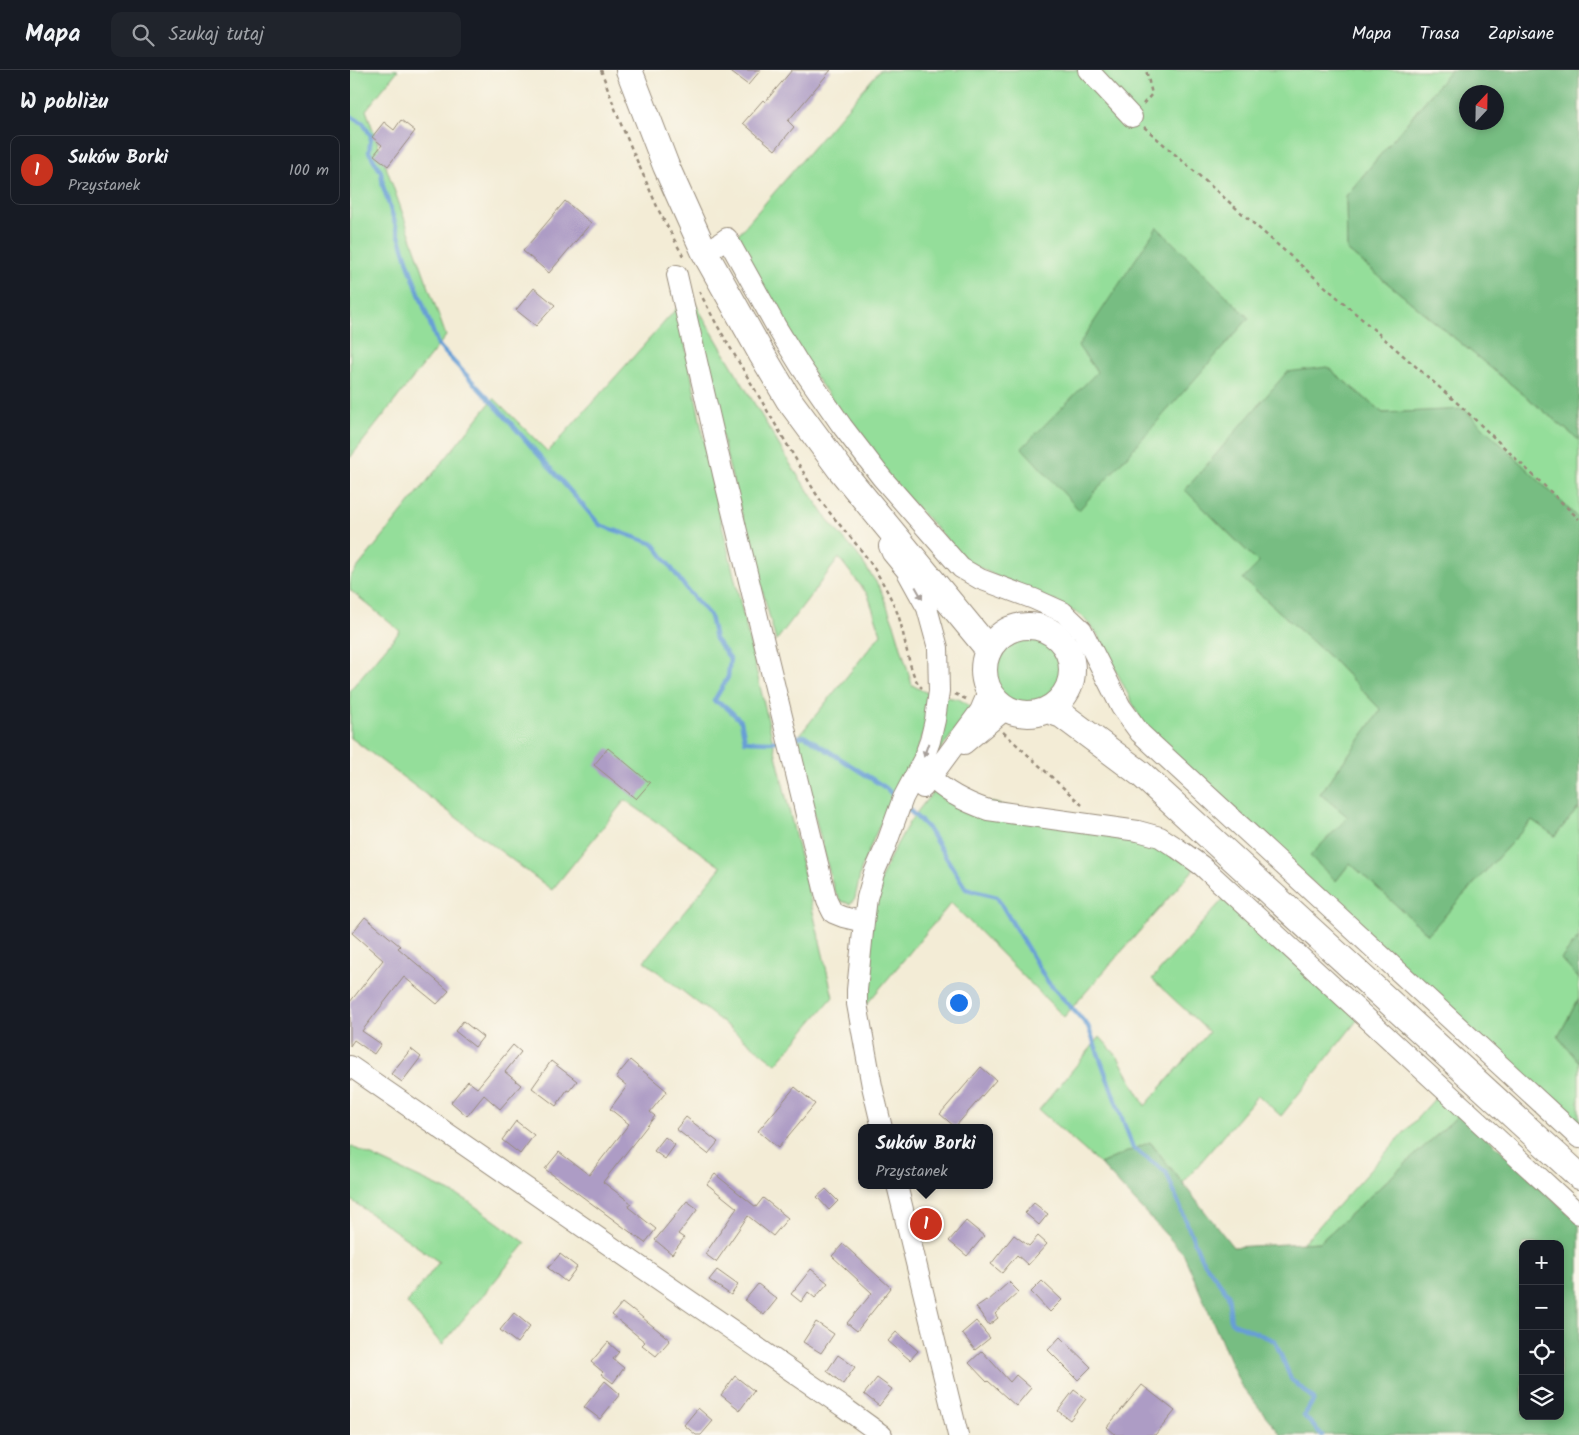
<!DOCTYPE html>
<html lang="pl">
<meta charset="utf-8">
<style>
:root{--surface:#171b24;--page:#20242c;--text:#f1f3f6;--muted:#9ea1a6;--line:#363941;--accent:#c8321e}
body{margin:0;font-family:Kalam,sans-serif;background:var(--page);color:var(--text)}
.controls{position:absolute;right:15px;bottom:15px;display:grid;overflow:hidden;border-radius:10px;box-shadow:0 2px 8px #0003}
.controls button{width:45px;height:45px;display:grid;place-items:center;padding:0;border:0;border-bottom:1px solid var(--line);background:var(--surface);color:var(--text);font:25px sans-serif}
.compass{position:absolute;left:1109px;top:15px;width:45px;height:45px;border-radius:50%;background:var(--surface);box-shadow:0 2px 8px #0003;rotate:22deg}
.you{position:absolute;left:608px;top:932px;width:18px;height:18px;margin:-12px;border:4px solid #fff;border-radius:50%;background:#1a73e8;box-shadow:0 0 0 8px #1a73e833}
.badge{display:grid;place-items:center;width:32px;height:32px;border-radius:50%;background:var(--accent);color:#fff;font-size:16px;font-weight:700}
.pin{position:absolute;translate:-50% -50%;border:2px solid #fff;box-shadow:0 1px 5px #0006}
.popup{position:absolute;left:508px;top:1054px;width:135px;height:65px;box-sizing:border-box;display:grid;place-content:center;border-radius:10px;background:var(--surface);filter:drop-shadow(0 1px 4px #0005);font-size:16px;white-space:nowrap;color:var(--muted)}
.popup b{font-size:19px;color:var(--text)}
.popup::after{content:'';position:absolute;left:50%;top:100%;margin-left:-10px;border:10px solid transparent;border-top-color:var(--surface)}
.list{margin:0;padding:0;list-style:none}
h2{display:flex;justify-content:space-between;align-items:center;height:65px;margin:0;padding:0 20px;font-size:21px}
h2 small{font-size:16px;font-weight:400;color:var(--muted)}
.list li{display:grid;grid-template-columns:32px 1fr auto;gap:15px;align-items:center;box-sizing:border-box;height:70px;margin:0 10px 10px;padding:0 10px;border:1px solid var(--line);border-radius:10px}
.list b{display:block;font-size:19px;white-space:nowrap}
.list p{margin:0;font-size:16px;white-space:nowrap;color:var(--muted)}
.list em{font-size:16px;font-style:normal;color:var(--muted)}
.icon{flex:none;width:28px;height:28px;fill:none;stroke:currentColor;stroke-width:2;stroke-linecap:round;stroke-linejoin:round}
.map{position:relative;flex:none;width:1229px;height:1365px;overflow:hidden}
header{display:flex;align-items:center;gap:30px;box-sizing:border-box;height:70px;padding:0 25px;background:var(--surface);border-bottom:1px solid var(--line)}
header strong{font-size:24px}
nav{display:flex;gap:28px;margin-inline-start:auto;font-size:18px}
.search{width:350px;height:45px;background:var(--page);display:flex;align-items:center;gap:12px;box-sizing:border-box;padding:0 18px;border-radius:10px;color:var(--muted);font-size:19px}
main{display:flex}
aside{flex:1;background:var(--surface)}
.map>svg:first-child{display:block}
.green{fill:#94de9a;stroke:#68845c}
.forest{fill:#77bd82;stroke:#597450;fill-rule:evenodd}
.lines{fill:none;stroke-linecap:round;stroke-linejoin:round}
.stream{stroke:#679fd5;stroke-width:4.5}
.building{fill:#ad9cc5}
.minor-casing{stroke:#978b7a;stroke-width:22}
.major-casing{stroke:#978b7a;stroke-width:28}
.path{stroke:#978b7a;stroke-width:2.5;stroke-dasharray:4 4;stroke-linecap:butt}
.minor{stroke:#fff;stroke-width:20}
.major{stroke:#fff;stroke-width:26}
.oneway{fill:#a79f9a}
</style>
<header>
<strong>Mapa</strong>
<div class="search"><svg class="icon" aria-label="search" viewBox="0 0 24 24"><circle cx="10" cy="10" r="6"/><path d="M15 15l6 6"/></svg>Szukaj tutaj</div>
<nav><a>Mapa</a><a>Trasa</a><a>Zapisane</a></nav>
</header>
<main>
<aside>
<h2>W pobliżu<small></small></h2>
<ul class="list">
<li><span class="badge">1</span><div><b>Suków Borki</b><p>Przystanek</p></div><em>100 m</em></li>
</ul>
</aside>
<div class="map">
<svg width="1229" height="1365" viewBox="0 0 1229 1365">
<rect width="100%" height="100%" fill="#fbf7ec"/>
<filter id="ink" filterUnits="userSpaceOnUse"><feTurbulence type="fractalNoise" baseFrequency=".02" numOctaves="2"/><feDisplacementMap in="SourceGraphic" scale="10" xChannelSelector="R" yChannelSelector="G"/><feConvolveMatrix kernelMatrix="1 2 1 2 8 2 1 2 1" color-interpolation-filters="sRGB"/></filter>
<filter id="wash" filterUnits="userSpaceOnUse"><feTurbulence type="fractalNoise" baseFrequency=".0096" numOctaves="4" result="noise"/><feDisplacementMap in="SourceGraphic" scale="20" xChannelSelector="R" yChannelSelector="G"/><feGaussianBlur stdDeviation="1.12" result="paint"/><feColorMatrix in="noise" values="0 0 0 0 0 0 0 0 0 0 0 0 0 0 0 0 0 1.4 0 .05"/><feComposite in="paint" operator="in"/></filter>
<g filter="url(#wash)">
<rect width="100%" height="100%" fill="#f3ecd6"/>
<!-- green -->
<path class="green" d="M0,0H48L16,40L96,266L0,388Z
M530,0H1101L996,126L997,180L1229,370V449L1114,340L1033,343L977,297L835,420L909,493L893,509L982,589L1031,640L970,724L999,746L986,811L1000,793L1078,864L1182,750L1205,766L1229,737V867L1211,889L1229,909V928L1208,967L1229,992V1059L794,656L748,565L732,546L707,532L657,512L617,491L544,413L464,305L384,169Z
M340,225L442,397L480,453L507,484L530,518L545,557L562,615L583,626L578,652L556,708L537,739L523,770L511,800L505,828L500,834L491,831L484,820L453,701L448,667L531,564L518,525L489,488L426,571L379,396Z
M328,237L362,412L483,927L426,994L294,891L371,797L275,730L202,820L0,667V620L50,561L0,520V507L144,328L198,382Z
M643 600a35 35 0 1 1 70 0a35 35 0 1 1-70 0Z
M595,627L609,629L622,638L581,692Z
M585,719L807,772L845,798L714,947L601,833L516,935V895L526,820L542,783L560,751Z
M876,826L1009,948L931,1046L908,1025L833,1113L800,1072L750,1094L689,1040L750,967L768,987L795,1036L859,962L802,909Z
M1090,1023L1111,1043L970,1172L951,1173L959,1167Z
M0,1076L115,1129L176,1173L92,1275L57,1233L89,1192L0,1129Z"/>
<!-- forest -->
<path class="forest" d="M1101,0H1229V370L997,180L996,126ZM1146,22V52H1116V22Z
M807,157L899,248L729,440L672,378L747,302L728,276Z
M977,297L1033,343L1114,339L1229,449V737L1205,766L1182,750L1078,864L1000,793L986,811L960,786L998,747L970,724L1031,640L982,589L893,509L909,493L835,420L937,302Z
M1229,867V909L1211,889Z
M1229,928V992L1208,967Z
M1111,1043L1229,1153V1365H931L890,1314L833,1183L750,1094L800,1072L883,1177L970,1172ZM1173,1174H1210V1346H1173Z"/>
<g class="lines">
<!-- stream -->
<path class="stream" d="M0,46L13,53L21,66L19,82L31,102L33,116L61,202L88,275L151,342L250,455L304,474L338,521L360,546L365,569L380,588L378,607L364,631L375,636L391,651L395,671L420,672L432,670
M442,668L455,666L536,718L547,729
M555,736L577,757L616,819L647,827L697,911L738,956L783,1078L816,1102L851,1188L878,1224L881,1252L925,1271L941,1309L964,1329L954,1346L972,1365"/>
</g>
<g id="blocks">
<!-- building -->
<path class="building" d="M378,0H411L398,15Z
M442,0H481L438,51L444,57L425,80L393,53L413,30L415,32Z
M51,50L65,61L38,96L24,85L32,75L22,67L34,52L44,60Z
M215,131L241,153L199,203L173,181Z
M184,218L205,235L186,256L166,240Z
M258,678L300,713L286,729L244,695Z
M15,847L50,876L48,878L99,921L87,934L54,907L12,961L31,974L24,984L4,970L0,976V932L33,890L2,863Z
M113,951L133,967L125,977L105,961Z
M163,975L171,982L155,1002L171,1015L150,1039L134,1025L117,1046L101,1032L118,1011L127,1018Z
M61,979L71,987L52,1012L41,1004Z
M280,990L317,1021L300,1042L305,1046L253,1112L281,1133L278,1137L306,1159L295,1173L195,1099L209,1082L239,1105L279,1054L260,1039L277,1016L266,1007Z
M201,991L227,1011L219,1021L217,1020L206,1036L182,1018Z
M631,997L646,1010L605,1057L590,1044Z
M445,1017L465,1034L428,1078L408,1061Z
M336,1047L368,1072L358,1084L326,1059Z
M166,1051L184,1065L170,1084L152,1070Z
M315,1067L325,1075L315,1089L304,1081Z
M365,1104L406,1137L413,1128L438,1148L423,1166L398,1146L366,1192L355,1184L387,1138L357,1114Z
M476,1119L488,1131L479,1140L467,1127Z
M337,1131L348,1139L328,1164L334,1168L322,1184L305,1170Z
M684,1133L698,1144L689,1155L675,1143Z
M616,1151L634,1166L617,1186L599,1171Z
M664,1165L679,1176L688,1166L697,1174L678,1195L667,1185L652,1203L641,1194Z
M493,1174L541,1218L507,1261L497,1253L522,1223L482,1186Z
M210,1184L227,1197L216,1212L198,1198Z
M461,1199L478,1213L465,1228L458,1222L451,1232L441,1224Z
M367,1200L388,1215L381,1225L359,1210Z
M692,1211L712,1230L700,1242L681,1222Z
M659,1212L669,1222L645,1244L648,1248L639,1255L626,1237L636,1230L637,1232Z
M408,1214L427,1229L414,1245L395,1230Z
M272,1233L281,1240L282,1239L320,1270L306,1286L292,1275L295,1272L262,1245Z
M164,1243L180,1256L167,1273L150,1260Z
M626,1251L640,1268L625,1280L612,1263Z
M466,1252L484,1264L471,1283L453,1272Z
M546,1262L568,1281L560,1290L538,1271Z
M710,1267L741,1297L728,1310L698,1280Z
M258,1272L269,1282L263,1289L274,1298L263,1313L251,1304L253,1302L241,1292Z
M632,1281L660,1312L666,1305L681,1318L666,1336L638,1311L637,1312L619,1293Z
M488,1285L505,1297L493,1314L477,1301Z
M385,1306L404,1321L390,1340L371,1325Z
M527,1308L542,1319L529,1336L514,1324Z
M255,1311L270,1324L250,1349L234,1337Z
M792,1315L825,1341L805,1365H766L757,1357Z
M724,1320L736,1329L720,1350L708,1341Z
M348,1338L363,1351L351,1365H346L334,1355Z"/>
</g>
</g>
<g filter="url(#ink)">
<use href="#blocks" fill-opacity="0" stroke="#978b7a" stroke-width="1"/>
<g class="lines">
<defs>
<path id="minor" d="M738,0L782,47
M355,183L377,168L427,258L451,297L492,356L532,408L611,498L630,509L684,529L713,542L732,560L771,637L790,663L1229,1068
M327,205L373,404L477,831L483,843L493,847L514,852
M614,674L656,639
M581,707C596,723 618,733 638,740L788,761L810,767L827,778L852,796L1229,1144
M573,718L630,641L639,620
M0,996L492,1336L532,1365
M532,1058L522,1016L507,934V920L514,852L517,828L524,803L535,778L553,728L573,690L580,671L585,650L589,621L588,578L577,538L556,500L542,483L539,476
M547,1115L608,1365"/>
<path id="major" d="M279,0L316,96L355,183L411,283L439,330L490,399L635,575L638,582
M634 600a44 44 0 1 1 88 0a44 44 0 1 1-88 0Z
M698,640L712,645L791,704L1229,1106"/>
</defs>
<!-- minor casing -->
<use href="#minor" class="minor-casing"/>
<!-- major casing -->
<use href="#major" class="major-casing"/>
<!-- path -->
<path class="path" d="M251,0L270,52L309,141L333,186
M793,34L802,24L796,0
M794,57L1114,339L1229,449
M349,221L367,255L465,422C480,446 500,465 517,488C529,505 539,523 547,542C555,561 558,606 572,618
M605,624L618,630
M653,662L732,735"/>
<!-- minor -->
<use href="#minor" class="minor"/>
<!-- major -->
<use href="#major" class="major"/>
</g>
<!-- one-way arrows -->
<defs><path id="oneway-solid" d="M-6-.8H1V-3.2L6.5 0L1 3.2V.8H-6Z" transform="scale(1.25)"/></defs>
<g class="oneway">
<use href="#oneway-solid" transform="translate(569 523) rotate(61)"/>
<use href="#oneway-solid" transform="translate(576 680) rotate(109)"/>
</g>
</g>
</svg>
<div class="controls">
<button>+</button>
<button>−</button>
<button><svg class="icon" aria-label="locate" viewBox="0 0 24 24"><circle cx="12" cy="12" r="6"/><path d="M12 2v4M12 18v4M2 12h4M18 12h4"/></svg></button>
<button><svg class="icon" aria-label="layers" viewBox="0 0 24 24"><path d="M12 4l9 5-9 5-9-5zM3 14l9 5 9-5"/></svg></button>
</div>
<svg class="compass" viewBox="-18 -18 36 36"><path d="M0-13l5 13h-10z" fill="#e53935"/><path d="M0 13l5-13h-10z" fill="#9ea1a6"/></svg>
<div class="you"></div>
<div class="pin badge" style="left:576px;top:1154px">1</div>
<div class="popup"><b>Suków Borki</b>Przystanek</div>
</div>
</main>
